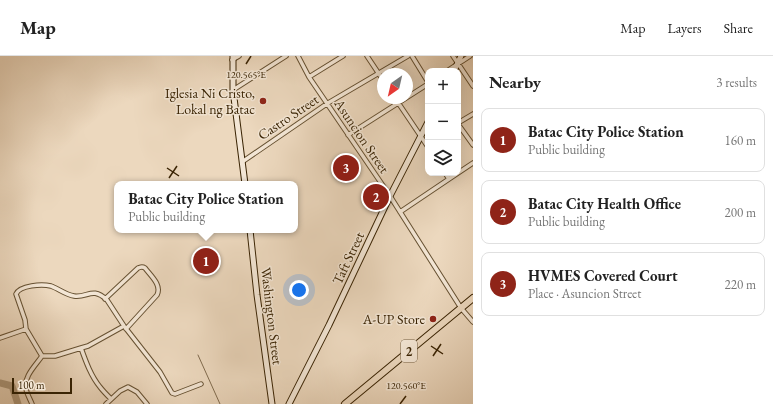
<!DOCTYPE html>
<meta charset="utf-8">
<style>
:root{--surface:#fff;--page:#f6f6f6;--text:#222;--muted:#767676;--line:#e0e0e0;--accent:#8f2418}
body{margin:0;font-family:"EB Garamond",serif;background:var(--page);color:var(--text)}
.controls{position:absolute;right:12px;top:12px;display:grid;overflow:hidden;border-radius:8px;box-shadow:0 4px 16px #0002}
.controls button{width:36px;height:36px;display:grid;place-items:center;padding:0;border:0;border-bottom:1px solid var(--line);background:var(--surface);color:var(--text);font:20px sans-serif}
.compass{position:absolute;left:377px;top:12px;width:36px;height:36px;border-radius:50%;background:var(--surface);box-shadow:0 4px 16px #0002;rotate:214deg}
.scale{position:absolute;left:12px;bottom:10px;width:60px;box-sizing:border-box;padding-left:4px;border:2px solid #3a2404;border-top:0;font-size:11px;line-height:14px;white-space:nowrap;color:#3a2404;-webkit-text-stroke:3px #f3e6d5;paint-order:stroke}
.you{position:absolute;left:299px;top:234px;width:14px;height:14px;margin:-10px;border:3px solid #fff;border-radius:50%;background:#1a73e8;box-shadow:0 0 0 6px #1a73e833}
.badge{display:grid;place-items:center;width:26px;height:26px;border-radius:50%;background:var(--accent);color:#fff;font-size:13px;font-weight:700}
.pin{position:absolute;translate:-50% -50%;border:2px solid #fff;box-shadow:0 1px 4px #0006}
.popup{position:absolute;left:114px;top:125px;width:184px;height:52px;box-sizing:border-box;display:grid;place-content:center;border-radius:8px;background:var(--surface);filter:drop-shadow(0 1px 3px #0005);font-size:13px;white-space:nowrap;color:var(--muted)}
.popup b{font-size:15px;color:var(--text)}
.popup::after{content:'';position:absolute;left:50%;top:100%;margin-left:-8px;border:8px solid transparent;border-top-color:var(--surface)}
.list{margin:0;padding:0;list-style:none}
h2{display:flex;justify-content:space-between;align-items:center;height:52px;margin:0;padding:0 16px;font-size:17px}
h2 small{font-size:13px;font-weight:400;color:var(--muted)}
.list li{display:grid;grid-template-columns:26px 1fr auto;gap:12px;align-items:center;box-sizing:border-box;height:64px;margin:0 8px 8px;padding:0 8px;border:1px solid var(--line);border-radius:8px}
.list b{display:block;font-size:15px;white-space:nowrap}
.list p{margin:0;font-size:13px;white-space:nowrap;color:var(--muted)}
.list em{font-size:13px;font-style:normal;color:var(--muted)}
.icon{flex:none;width:22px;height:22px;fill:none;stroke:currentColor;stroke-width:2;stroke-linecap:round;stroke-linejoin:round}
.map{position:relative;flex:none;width:473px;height:348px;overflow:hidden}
header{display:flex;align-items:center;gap:24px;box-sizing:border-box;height:56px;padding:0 20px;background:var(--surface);border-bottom:1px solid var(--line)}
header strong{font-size:19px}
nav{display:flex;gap:22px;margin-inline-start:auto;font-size:14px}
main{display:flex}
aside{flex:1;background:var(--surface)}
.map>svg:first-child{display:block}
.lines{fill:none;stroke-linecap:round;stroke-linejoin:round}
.stream{stroke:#806b4e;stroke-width:1}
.river{stroke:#af9b7f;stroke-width:7}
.street-casing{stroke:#665132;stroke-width:5.5}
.secondary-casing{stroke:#3a2404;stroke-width:7}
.highway-casing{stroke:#3a2404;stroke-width:8}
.street{stroke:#f3e6d5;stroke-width:3.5}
.secondary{stroke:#f3e6d5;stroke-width:5}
.highway{stroke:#ecd8be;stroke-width:6}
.ticks{fill:none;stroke:#3a2404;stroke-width:1.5}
.poi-dot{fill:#8f2418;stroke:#f3e6d5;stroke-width:1.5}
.labels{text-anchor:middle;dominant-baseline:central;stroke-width:3;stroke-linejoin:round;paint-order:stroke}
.shield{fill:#f3e6d5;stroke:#725e43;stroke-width:1}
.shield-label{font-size:13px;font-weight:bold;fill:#3a2404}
.poi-label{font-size:14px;fill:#3a2404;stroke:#f3e6d5;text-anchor:end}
.street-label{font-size:14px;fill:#3a2404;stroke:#f3e6d5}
.ticks-label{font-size:10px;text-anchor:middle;fill:#3a2404;stroke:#f3e6d5;stroke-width:3;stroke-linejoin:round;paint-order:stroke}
</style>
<header>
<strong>Map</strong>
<nav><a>Map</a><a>Layers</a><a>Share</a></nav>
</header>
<main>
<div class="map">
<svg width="473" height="348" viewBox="0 0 473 348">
<rect width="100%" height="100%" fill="#ecd8be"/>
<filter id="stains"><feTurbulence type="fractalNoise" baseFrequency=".005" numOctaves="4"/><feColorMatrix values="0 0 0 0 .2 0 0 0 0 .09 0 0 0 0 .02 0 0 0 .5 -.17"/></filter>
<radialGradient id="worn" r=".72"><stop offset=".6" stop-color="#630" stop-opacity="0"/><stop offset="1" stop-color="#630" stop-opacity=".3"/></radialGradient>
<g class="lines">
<!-- stream -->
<path class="stream" d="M198,299L220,348"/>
<!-- river -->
<path class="river" d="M0,327L12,330L18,348"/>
<defs>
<path id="street" d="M298,0L309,21L390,140L461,252L473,266
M367,0L383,24
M412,0L428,26
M453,0L473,30
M232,4L239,0
M447,15L470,0
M309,21L343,0
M233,34L286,0
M395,42L428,91
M458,67L473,58
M458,68L473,89
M348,79L428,28
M242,106L328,47L408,0
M445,117L449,123
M400,156L449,123L473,107
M105,243L138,212C141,211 142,210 145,212C151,220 162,229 157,239L126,273
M0,282L26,273
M81,292C86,306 91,320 100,331C103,335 107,339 111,343
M42,300H55L81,292L88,290L124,270
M32,348C30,343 27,338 26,333C23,321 36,309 42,300L26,273L25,264L16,238C20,229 42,228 51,230C59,233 66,239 74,240C88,242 92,230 107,244L124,270L160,316L172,337L175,338L201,328
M106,348L120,335L128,331L137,336L147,348"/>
<path id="secondary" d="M233,0V34L245,128
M454,15L461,0
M250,174L257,239L272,348
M289,348L329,269L390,140L428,66"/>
<path id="highway" d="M345,348L473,242"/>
</defs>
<!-- street casing -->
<use href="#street" class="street-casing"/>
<!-- secondary casing -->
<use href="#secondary" class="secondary-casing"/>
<!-- highway casing -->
<use href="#highway" class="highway-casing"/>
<!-- street -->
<use href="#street" class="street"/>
<!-- secondary -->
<use href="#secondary" class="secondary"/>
<!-- highway -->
<use href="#highway" class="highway"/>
</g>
<!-- ticks -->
<path class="ticks" d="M246,8L251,0M167,112L179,120M169,122L177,110M431,290L443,298M433,300L441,288M400,348L406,340"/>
<!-- markers -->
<g class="poi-dot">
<circle cx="263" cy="45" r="4"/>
<circle cx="433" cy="263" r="4"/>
</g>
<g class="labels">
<!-- shield labels -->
<rect class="shield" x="401" y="284" width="16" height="22" rx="3"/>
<g class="shield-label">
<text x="409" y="295">2</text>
</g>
<!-- poi labels -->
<g class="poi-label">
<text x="255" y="37">Iglesia Ni Cristo,<tspan x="255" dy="16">Lokal ng Batac</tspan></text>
<text x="425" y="263">A-UP Store</text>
</g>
<!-- street labels -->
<g class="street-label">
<text transform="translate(288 61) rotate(-34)">Castro Street</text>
<text transform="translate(362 80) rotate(56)">Asuncion Street</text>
<text transform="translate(348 202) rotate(-65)">Taft Street</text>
<text transform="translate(272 260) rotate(83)">Washington Street</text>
</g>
</g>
<g class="ticks-label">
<text x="246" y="22">120.565°E</text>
<text x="406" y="333">120.560°E</text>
</g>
<rect width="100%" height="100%" filter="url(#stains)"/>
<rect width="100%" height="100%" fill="url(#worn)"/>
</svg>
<div class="controls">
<button>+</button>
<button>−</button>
<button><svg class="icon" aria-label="layers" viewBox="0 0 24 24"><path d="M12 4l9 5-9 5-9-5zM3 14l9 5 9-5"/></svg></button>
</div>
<svg class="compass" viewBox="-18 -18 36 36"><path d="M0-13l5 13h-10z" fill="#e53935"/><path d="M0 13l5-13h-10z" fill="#767676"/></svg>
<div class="scale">100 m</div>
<div class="you"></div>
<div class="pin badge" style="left:206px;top:205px">1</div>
<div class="popup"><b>Batac City Police Station</b>Public building</div>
<div class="pin badge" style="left:376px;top:141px">2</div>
<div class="pin badge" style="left:346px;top:112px">3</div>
</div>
<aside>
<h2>Nearby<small>3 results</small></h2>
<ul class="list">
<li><span class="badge">1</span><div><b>Batac City Police Station</b><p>Public building</p></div><em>160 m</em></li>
<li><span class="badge">2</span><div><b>Batac City Health Office</b><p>Public building</p></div><em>200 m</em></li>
<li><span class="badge">3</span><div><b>HVMES Covered Court</b><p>Place · Asuncion Street</p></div><em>220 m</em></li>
</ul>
</aside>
</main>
